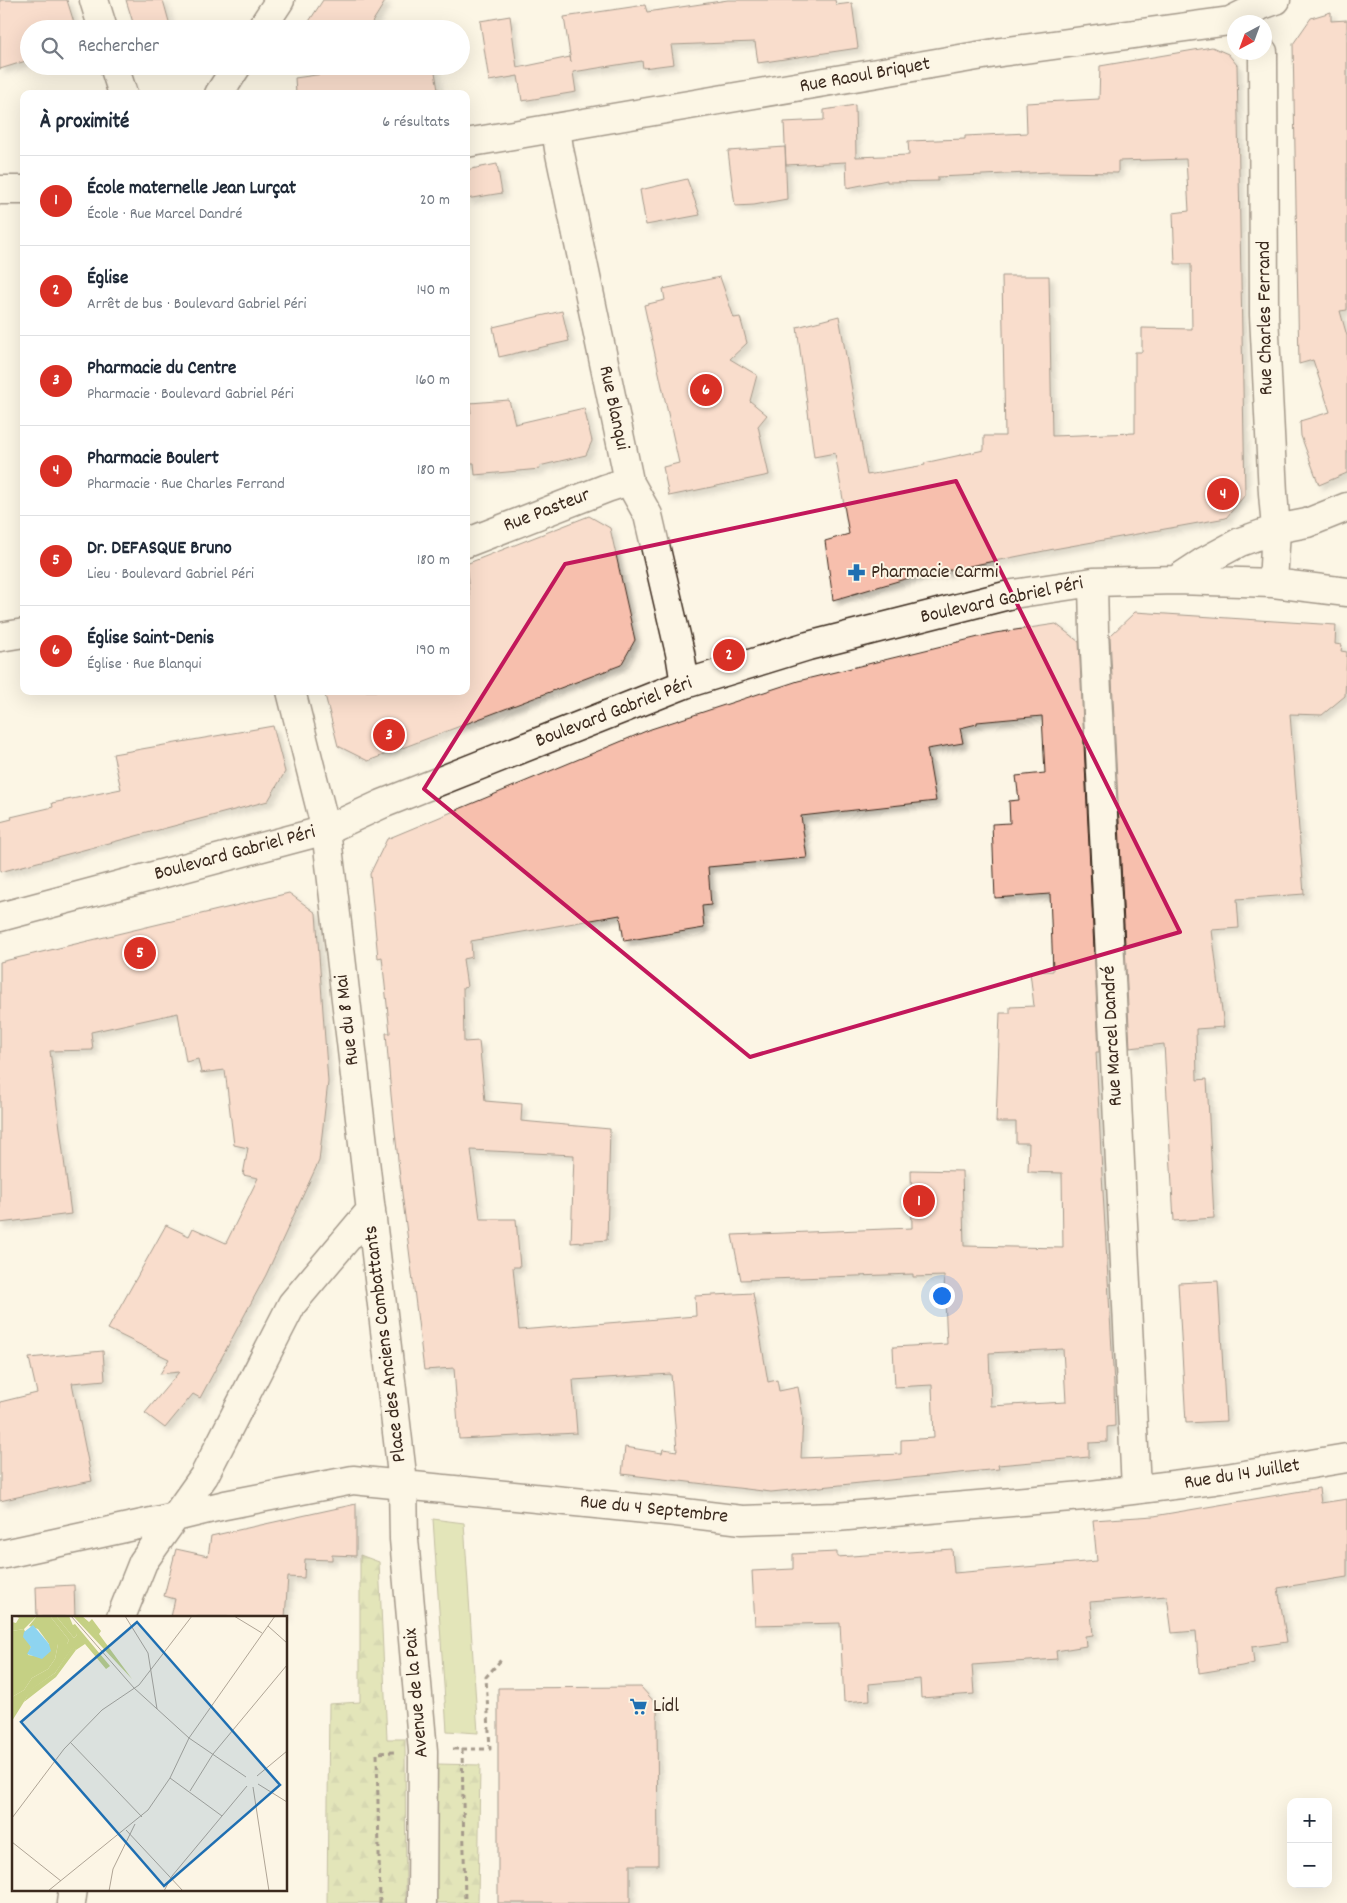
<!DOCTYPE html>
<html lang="fr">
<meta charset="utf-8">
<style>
:root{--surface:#fff;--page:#f2f2f3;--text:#1f2937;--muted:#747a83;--line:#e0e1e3;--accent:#d93025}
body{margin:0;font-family:Dekko,sans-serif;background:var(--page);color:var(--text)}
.controls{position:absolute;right:15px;bottom:15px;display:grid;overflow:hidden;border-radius:10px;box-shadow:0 5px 20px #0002}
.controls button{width:45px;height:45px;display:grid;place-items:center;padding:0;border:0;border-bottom:1px solid var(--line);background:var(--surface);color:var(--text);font:25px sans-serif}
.compass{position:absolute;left:1227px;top:15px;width:45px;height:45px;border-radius:50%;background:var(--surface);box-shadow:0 5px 20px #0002;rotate:221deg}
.you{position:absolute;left:941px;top:1295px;width:18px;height:18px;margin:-12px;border:4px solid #fff;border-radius:50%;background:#1a73e8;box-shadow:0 0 0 8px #1a73e833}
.badge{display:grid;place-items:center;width:32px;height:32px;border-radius:50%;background:var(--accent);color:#fff;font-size:16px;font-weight:700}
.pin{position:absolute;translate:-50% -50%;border:2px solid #fff;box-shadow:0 1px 5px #0006}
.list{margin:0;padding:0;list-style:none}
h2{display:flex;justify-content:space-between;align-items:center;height:65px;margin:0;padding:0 20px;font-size:21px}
h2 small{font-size:16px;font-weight:400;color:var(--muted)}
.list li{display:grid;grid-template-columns:32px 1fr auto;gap:15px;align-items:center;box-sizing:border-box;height:90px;padding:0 20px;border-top:1px solid var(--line)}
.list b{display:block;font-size:19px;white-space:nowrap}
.list p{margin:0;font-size:16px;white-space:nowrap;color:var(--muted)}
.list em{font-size:16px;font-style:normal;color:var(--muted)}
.icon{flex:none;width:28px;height:28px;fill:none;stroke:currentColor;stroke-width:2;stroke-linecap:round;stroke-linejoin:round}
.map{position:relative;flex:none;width:1347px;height:1903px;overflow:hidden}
.search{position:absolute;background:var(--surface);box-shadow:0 5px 20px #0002;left:20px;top:20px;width:450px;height:55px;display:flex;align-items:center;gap:12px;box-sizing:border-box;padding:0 18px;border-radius:28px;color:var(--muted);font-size:19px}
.panel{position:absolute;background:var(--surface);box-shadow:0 5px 20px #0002;left:20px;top:90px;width:450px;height:605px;border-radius:10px}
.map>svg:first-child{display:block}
.green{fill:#c5d084;stroke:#807d51}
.forest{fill:url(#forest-firs);stroke:#807d51}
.building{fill:#f7bfad;stroke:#3b2a1e;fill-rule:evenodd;filter:url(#shadow)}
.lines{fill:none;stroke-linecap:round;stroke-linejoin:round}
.minor-casing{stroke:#3b2a1e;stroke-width:31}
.path{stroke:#3b2a1e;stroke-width:3;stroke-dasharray:5 4;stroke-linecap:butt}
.minor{stroke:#fcf5e5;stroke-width:28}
.marked{fill:none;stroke:#c2185b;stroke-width:4;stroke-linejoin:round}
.labels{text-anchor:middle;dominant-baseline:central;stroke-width:4;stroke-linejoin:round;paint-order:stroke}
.street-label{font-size:20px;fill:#3b2a1e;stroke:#fcf5e5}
.poi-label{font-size:20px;fill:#3b2a1e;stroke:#fcf5e5;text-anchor:start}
.inset-road{fill:none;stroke:#afa495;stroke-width:1}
.view{fill:#1f6fb2;fill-opacity:0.15;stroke:#1f6fb2;stroke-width:2.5}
.inset-edge{fill:none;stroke:#3b2a1e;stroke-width:2.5}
</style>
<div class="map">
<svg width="1347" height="1903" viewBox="0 0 1347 1903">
<defs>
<pattern id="forest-firs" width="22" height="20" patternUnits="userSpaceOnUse" patternTransform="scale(1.25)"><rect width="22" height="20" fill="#c5d084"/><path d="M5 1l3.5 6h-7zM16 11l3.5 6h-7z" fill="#aab372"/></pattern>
<filter id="shadow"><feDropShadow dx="4.5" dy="4.5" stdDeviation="2.5" flood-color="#0004"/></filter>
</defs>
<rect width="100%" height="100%" fill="#fcf5e5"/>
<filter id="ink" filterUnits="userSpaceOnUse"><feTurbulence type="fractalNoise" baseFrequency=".02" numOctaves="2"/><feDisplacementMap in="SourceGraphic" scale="10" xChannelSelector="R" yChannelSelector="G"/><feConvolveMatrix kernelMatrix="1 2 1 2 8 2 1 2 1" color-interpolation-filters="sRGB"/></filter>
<g filter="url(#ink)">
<!-- green -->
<path class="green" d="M433,1519L464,1523L478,1733L447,1731Z"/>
<!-- forest -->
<path class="forest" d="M360,1555L379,1562L387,1739H405L406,1903H327L329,1704L360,1702Z
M437,1764L480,1765L478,1903H435Z"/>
<!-- building -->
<path class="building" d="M0,0H67L76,29H29V60L0,69Z
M126,0H163L171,29H135Z
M323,0H386L368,29H311L306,26Z
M728,0H835L836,5L852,3L858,48L758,63L755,42L671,45L674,64L643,68L642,61L573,72L576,92L522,101L518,76L489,81L480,21L510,16L517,68L570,57L571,62L564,17L645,5L647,12Z
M1331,12V21L1347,20V310L1340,311L1347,336V473L1319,485L1301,436L1300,421L1330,412L1313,360L1299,364L1293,44L1311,18Z
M1212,47L1228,54L1237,65L1245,495L1226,518L1054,549L905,579L833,600L825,541L849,534L835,453L814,457L797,327L839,316L867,475L925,465L924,463L984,450V436H1005L1002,276H1049L1052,436L1135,433V352H1142V328L1192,329L1191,264H1175L1173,213L1189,211L1186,159L1118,161V173L1051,172L938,177V181L887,182V180L847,188L846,162L786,165L784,122L824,120V110L855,105L856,157L909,155L908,141L965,139V136L1027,133L1026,103L1099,99L1100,66Z
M370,66H434L438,90L417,94H296L295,78L372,67Z
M785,147L787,199L754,205L735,206L728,151Z
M497,164L502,193L466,199V170Z
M687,179L700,215L646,225L640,190Z
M720,277L734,318L740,317L747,343L730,359L757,375L750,401L767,415L758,426L769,475L669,496L663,467L679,463L644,305L665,300L663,289Z
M562,311L569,341L499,357L493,327Z
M509,400L515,424L584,408L592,441L586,455L539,466L540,469L475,475L474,463H466V413H471L470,403Z
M589,516L610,528L635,640L621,665L368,761L338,746L324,691H466V611L471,610L466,564Z
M1135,612L1336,625L1335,644L1342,645L1341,651L1347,652L1345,696L1322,715L1290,714L1304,894L1237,899L1239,928L1212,930L1224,1027L1196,1029L1197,1080L1207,1079L1214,1218L1174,1221L1164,1044L1130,1048L1110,636Z
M1056,624L1079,642L1099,1052H1096L1102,1174L1114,1385L1115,1426L1107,1427V1442L1089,1443V1457L998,1465L999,1469L771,1492L622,1474L625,1447L662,1453L663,1449L677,1451L671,1374L573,1380L577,1433L459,1439L454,1368L424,1370L399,1169L391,1095L386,1033H390L382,957L378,958L370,874L387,839L651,729L798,681L995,633ZM1042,716L1045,773L1016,776L1019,800L1009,801L1010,823L992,824L995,898L1050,894L1053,971L1030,972L1034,1006L1010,1007V1013H1000L996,1122H1016V1143H1029L1028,1172L1062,1173L1063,1248L964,1246L962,1171L911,1170L912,1228L732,1235L741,1280L913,1274V1277L944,1276L947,1344L893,1347L895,1387L932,1385L934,1438L901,1440V1454L801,1458L803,1416L798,1387L779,1391L777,1380L768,1382L753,1293L695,1296L696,1316L519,1330L513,1267H520L516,1219H480L471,1150L574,1155L571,1243L607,1240L610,1129L521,1121L522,1104L485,1101L479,1041L464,1042L463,988L467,987L463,959L472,957L471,941L620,915L624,941L704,928L702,906L711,905L708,867L807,858L801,816L936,801L927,749L963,743L960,728L977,724V722ZM1063,1349L1066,1402L991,1406L989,1353Z
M273,726L285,772L268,801L0,872V822L12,819L11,817L53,807L52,803L121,789L113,754Z
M289,893L316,913L328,1082L319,1161L266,1275L200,1398L193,1394L165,1428L145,1413L179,1372L160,1374L169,1359L108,1329L166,1225L189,1236L193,1228L226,1243L258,1178L243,1175L248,1148L234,1145L225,1070L201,1073L198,1059L186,1062L178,1013L91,1032L93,1050L50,1051L71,1214L0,1223V962Z
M1218,1281L1226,1421L1186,1423L1178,1283Z
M103,1351L105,1380L72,1383L92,1481L48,1490L0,1501V1402L37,1393L29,1358Z
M1319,1488L1321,1503L1347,1499V1577L1278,1588L1287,1642L1252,1647L1254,1663L1242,1666L1199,1673L1196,1631L1172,1633L1167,1596L1090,1602L1093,1635L1085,1636L1086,1646L1056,1651L1057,1659L972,1665L974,1694L921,1698L920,1679L869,1684L870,1700L844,1702L840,1623L755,1625L752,1571L793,1569V1554L837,1552V1557L952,1549L954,1573L1097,1561L1093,1520L1154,1516Z
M356,1504V1556L332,1555V1560L305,1559L304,1578L288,1577L285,1617H171L175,1599L164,1596L176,1549L208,1556L211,1536Z
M74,1585L75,1617H37L36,1587Z
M641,1687L657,1705L658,1865H630V1903H498V1688Z"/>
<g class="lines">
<defs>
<path id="minor" d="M94,0L103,29
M261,29L280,0
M1263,52L1264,315L1273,493L1276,529L1273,583
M114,66L123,94
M219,94L237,66
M556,128L559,149L629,481L648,515L680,653L685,684
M466,143L1001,52L1230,21L1262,5L1276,0
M0,190H24
M466,543L607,488L629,481
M1176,580L1205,561L1240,542L1276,529L1307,523L1347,507
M1093,582L1094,631L1136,1489
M0,637L24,633
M291,691L326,830L403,1483L404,1539L423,1751L422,1903
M0,917L326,830L382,804L685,684L808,646L1013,594L1093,582L1176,580L1273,583L1347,592
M0,1555L175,1517L225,1505L353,1480L676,1512L742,1520L836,1517L1083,1496L1214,1480L1347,1458
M121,1617L143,1562L204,1476L292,1304L371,1210
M71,1903L73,1889"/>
</defs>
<!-- minor casing -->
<use href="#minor" class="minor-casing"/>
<!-- path -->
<path class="path" d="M453,1749H490L486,1677L501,1660
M462,1749L465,1903
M380,1903L377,1753L394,1752"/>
<!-- minor -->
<use href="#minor" class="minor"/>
</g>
</g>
<!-- marked area -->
<path d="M0 0H1347V1903H0ZM956,481L1180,932L750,1057L424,789L565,564Z" fill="#fcf5e5" fill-opacity=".55" fill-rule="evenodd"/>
<path class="marked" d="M956,481L1180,932L750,1057L424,789L565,564Z"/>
<!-- icons -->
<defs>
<symbol id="pharmacy-bare" viewBox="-9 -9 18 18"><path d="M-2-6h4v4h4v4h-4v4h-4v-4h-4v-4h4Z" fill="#1f6fb2" stroke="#fcf5e5" stroke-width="2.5" paint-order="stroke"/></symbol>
<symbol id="supermarket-bare" viewBox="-9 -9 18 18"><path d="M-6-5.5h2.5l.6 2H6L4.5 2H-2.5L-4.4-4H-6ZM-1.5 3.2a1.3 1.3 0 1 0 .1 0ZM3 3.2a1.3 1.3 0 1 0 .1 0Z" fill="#1f6fb2" stroke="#fcf5e5" stroke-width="2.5" paint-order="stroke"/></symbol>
</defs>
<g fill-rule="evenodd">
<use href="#pharmacy-bare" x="844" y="560" width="25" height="25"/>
<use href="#supermarket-bare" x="626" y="1694" width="25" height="25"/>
</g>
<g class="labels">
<!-- street labels -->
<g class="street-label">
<text transform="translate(865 76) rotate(-10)">Rue Raoul Briquet</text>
<text transform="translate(1266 318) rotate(-91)">Rue Charles Ferrand</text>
<text transform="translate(613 408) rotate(78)">Rue Blanqui</text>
<text transform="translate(547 511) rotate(-21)">Rue Pasteur</text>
<text transform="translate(1002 601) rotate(-12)">Boulevard Gabriel Péri</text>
<text transform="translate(614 713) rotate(-21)">Boulevard Gabriel Péri</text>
<text transform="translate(235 854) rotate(-15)">Boulevard Gabriel Péri</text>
<text transform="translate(348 1020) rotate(-97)">Rue du 8 Mai</text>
<text transform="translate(1113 1036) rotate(-93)">Rue Marcel Dandré</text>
<text transform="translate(386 1344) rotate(-97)">Place des Anciens Combattants</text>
<text transform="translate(1242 1475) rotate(-9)">Rue du 14 Juillet</text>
<text transform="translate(654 1510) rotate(6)">Rue du 4 Septembre</text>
<text transform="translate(417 1693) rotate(-95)">Avenue de la Paix</text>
</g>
<!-- poi labels -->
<g class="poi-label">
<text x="871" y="573">Pharmacie Carmi</text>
<text x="653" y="1707">Lidl</text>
</g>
</g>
<!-- overview -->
<g transform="translate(12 1616)">
<rect width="275" height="275" fill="#fcf5e5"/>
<path d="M25,0H38L57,24L55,28H46L43,43L36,53L20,62L12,74L0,81V15L12,13L19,31L16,39L23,40L37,28L26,13L17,10ZM44,0H57L65,19L62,22ZM60,31L64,34L44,61L12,86L19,73L43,57Z" fill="#c5d084"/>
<path d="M3,0H25L12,13L0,15V6L4,7L7,2ZM38,0H44L62,22L65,19L59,10L63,8L98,50L94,53L73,28L64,34L60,32L43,57L20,73L0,105V81L12,74L20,62L36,53L43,43L46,28H55L57,24ZM61,0H70L77,6L80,3L89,15L87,18L120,63Z" fill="#c5d084"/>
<path d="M21,9L37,28L39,35L30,43L15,38L19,31L11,21L12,16Z" fill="#8ed4f0"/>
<path class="inset-road" d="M59,0L122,72L177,122L234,161M113,0L136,37L145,93M222,0L250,17M256,10L275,27M58,126L130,201M245,160L275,135M158,162L210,200M246,168L275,186M241,171L257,275M178,175L201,138L275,49M0,202L52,133L90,94L127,69L180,0M114,214L171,275M0,226L49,265M36,275L136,194L158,162L177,122L263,0M97,275L101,253L123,208M152,275L160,260L235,170"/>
<path class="view" d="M125,6L268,169L152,270L9,106Z"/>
<rect width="275" height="275" class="inset-edge"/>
</g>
</svg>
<div class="controls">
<button>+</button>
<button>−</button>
</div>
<svg class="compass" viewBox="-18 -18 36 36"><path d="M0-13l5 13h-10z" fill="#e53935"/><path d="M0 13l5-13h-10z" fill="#747a83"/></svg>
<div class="you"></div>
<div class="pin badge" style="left:919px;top:1201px">1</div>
<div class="pin badge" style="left:729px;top:655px">2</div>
<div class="pin badge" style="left:389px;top:735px">3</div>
<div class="pin badge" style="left:1223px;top:494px">4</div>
<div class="pin badge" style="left:140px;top:953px">5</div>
<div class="pin badge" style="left:706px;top:390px">6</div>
<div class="search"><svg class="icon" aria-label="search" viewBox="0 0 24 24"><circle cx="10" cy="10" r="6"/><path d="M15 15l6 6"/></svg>Rechercher</div>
<section class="panel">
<h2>À proximité<small>6 résultats</small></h2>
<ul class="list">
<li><span class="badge">1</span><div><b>École maternelle Jean Lurçat</b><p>École · Rue Marcel Dandré</p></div><em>20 m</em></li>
<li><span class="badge">2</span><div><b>Église</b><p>Arrêt de bus · Boulevard Gabriel Péri</p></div><em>140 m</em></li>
<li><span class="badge">3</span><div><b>Pharmacie du Centre</b><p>Pharmacie · Boulevard Gabriel Péri</p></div><em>160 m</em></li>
<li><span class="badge">4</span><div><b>Pharmacie Boulert</b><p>Pharmacie · Rue Charles Ferrand</p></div><em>180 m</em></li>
<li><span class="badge">5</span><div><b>Dr. DEFASQUE Bruno</b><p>Lieu · Boulevard Gabriel Péri</p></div><em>180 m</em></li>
<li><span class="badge">6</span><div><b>Église Saint-Denis</b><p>Église · Rue Blanqui</p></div><em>190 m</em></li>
</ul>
</section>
</div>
